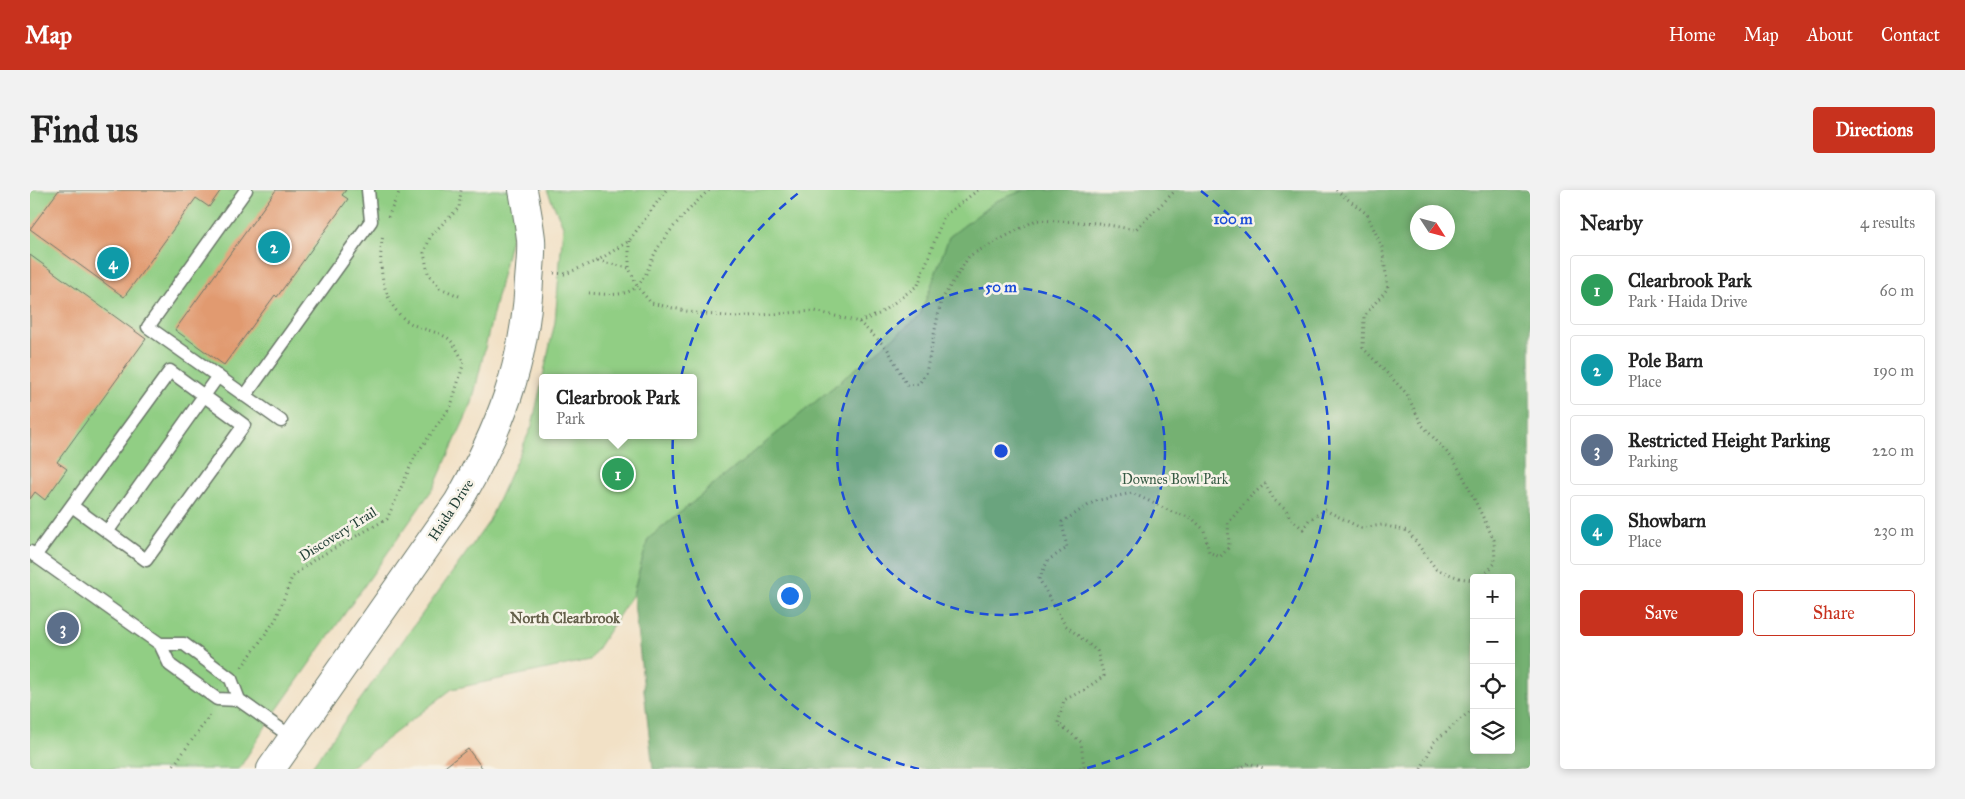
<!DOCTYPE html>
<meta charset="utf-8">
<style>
:root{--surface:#fff;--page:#f2f2f2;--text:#222;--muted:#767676;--line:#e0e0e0;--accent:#c8321e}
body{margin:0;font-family:"IM FELL Great Primer",serif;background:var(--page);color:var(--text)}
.controls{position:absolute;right:15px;bottom:15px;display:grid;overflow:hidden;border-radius:5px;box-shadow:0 2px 8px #0003}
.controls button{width:45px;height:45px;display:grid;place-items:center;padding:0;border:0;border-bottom:1px solid var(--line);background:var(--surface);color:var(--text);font:25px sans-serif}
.compass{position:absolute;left:1380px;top:15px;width:45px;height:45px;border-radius:50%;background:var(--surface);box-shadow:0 2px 8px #0003;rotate:126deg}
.you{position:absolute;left:759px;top:405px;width:18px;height:18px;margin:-12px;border:4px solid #fff;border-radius:50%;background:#1a73e8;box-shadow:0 0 0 8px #1a73e833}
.badge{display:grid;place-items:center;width:32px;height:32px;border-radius:50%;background:var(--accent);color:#fff;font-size:16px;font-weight:700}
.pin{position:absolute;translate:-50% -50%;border:2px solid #fff;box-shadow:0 1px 5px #0006}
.popup{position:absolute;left:509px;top:184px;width:158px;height:65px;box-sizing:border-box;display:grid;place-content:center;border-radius:5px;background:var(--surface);filter:drop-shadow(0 1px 4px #0005);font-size:16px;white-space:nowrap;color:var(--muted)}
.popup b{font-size:19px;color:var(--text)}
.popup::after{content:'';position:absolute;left:50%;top:100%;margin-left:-10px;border:10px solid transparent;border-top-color:var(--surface)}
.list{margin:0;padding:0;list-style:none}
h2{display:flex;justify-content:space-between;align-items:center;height:65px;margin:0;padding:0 20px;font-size:21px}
h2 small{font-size:16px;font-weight:400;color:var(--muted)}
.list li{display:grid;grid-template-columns:32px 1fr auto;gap:15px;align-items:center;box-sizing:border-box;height:70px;margin:0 10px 10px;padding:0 10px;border:1px solid var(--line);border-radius:5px}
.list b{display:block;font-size:19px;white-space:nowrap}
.list p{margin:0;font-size:16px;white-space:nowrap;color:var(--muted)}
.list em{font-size:16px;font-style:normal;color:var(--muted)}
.actions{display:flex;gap:10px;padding:15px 20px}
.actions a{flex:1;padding:11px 0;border:1px solid var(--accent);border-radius:5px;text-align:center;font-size:18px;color:var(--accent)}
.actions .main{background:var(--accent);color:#fff}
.icon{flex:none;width:28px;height:28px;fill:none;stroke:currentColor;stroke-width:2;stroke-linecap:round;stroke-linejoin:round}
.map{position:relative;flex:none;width:1500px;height:579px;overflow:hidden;border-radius:5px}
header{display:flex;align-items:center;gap:30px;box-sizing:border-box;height:70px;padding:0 25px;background:var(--accent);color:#fff}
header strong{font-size:24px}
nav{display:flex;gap:28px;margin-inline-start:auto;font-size:18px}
.intro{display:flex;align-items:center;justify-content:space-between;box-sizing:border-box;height:120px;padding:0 30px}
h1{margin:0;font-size:35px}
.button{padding:12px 22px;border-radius:5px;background:var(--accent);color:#fff;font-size:18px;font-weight:700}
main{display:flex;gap:30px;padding:0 30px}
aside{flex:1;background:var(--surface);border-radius:5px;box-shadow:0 2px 8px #0003}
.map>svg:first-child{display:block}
.green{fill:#91ce84;stroke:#58865c;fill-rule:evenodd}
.forest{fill:#74b172;stroke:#4a7753;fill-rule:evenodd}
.building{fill:#e19a6f}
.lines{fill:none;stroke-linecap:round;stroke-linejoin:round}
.service-casing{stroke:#697667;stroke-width:15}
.tertiary-casing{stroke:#697667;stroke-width:30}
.path{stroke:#697667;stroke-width:3;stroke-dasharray:1 4;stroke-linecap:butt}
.service{stroke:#fff;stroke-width:12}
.tertiary{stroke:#fff;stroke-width:28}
.ring{fill:none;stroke:#1d4ed8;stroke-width:2.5;stroke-dasharray:9 6}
.labels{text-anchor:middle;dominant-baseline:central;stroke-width:5;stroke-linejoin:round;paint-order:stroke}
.park-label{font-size:14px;fill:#365a44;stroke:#f7f3e8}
.street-label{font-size:14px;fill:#1f3d34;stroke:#f7f3e8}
.neighbourhood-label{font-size:15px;font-weight:bold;fill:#635e49;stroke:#f7f3e8}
.centre{fill:#1d4ed8;stroke:#f7f3e8;stroke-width:2.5}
.ring-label{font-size:15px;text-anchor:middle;font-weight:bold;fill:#1d4ed8;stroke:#f7f3e8;stroke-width:5;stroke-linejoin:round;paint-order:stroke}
</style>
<header>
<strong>Map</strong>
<nav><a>Home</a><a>Map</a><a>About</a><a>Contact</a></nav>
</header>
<div class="intro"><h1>Find us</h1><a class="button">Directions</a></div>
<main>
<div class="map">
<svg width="1500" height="579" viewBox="0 0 1500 579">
<rect width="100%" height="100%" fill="#f7f3e8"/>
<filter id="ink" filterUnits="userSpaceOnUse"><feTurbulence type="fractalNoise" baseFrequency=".02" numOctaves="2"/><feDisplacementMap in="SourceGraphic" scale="10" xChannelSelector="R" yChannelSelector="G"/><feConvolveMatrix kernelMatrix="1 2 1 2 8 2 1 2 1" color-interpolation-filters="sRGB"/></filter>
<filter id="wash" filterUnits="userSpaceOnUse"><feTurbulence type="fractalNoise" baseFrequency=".0096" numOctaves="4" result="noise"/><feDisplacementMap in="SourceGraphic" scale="20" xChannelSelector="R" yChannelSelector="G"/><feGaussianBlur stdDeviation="1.12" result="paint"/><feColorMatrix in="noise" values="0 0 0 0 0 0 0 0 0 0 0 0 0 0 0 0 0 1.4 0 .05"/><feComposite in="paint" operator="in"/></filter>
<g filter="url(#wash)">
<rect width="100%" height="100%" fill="#f2e1c6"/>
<!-- green -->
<path class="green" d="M0,0H483L487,22L442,213L404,297L239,531L209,579H0Z
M517,0H995L966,11L919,47L890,126L618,349L603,404L560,470L422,499L318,579H280L458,333L502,236L525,132L533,36ZM513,188H663V245H513Z"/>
<!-- forest -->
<path class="forest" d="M995,0H1500V579H623L603,404L618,349L890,126L919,47L966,11ZM1388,22H1418V52H1388ZM1444,388H1481V560H1444Z"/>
<g id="blocks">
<!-- building -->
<path class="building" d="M29,0H191L179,17L166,8L94,107L0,39Z
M246,0H316L312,5L318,9L247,107L245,105L194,175L145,140Z
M0,65L116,149L27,272L37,279L15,310L5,302L0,309Z
M438,559L453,579H412Z"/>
</g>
</g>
<g filter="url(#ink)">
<use href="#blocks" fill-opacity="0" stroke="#697667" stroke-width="1"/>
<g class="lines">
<defs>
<path id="service" d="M216,0L118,137L251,231
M215,206L341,31L338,0
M77,342L188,186
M0,362L130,454
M5,366L140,181L214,235L116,370L42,316
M209,510L201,489L154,454H130L140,475L187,509L209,510L263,548"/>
<path id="tertiary" d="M241,579L428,312C470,240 495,174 499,91C500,77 502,62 501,49C499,32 496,16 493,0"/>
</defs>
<!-- service casing -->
<use href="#service" class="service-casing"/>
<!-- tertiary casing -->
<use href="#tertiary" class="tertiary-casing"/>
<!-- path -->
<path class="path" d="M1306,0L1337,24L1352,57L1358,98L1334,126L1333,158L1376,203L1392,235L1423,269L1433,286L1464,350L1465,373L1452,388
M358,27L370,0
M599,51V78L607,96L621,113L665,123L705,127L785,121L829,132L849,124L888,95L914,26L948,0
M568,71L599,78
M524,83L535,84L567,71L599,51L636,0
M559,103C574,104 595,108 607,96C618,86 620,70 628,58C642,36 660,18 679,0
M429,106L410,98L398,83L394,63L401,45L429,18L431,0
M829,132L857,158L877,195L889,194L896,183L911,111L939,66L1006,30L1068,33L1105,40L1146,0
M212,477L246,429L262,387L285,369L357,329L385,266L421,216L434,172C430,166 425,154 419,149C408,141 392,140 380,133C352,116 347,74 353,45
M1054,577L1060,579
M141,579L181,524
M1050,579L1054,577L1051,552L1028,533L1034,510L1054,500L1074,486L1067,461L1035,435L1009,389L1018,370L1037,358L1032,332L1065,311L1102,303L1142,322L1162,328L1174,340L1179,362L1190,367L1199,357L1198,333L1221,306L1235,294L1244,310L1256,319L1260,328L1273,339L1279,330L1295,320L1331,338L1352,335L1378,341L1406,379L1429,388L1444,390
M1209,579L1219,573L1236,579
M1391,579L1404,552L1439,522L1444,515"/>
<!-- service -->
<use href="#service" class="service"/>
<!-- tertiary -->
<use href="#tertiary" class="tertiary"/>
</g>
</g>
<!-- distance rings -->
<circle cx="971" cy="261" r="164" fill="#1d4ed8" fill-opacity=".12"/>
<g class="ring">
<circle cx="971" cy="261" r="164"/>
<path d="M889 579A328 328 0 0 1 771 1M1171 1A328 328 0 0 1 1053 579"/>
</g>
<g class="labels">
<!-- park labels -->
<g class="park-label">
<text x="1145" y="289">Downes Bowl Park</text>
</g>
<!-- street labels -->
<g class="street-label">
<text transform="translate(421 320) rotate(-57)">Haida Drive</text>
<text transform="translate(308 344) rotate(-32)">Discovery Trail</text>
</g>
<!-- neighbourhood labels -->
<g class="neighbourhood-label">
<text x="535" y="428">North Clearbrook</text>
</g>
</g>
<circle cx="971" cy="261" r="8" class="centre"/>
<g class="ring-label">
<text x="1203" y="34">100 m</text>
<text x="971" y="102">50 m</text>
</g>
</svg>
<div class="controls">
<button>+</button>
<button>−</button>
<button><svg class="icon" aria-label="locate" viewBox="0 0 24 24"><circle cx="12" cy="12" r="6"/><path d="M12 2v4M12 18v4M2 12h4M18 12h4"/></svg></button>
<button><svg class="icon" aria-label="layers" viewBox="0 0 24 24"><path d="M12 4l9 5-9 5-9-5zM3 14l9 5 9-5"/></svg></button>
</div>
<svg class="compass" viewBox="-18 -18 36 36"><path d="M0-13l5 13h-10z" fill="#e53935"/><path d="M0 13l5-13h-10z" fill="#767676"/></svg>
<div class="you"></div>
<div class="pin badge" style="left:588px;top:284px;background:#2e9e5b">1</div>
<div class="popup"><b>Clearbrook Park</b>Park</div>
<div class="pin badge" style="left:244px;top:57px;background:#0f9aa8">2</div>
<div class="pin badge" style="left:33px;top:438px;background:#5c6f8a">3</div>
<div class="pin badge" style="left:83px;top:73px;background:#0f9aa8">4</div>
</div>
<aside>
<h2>Nearby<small>4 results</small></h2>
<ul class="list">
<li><span class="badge" style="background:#2e9e5b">1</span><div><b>Clearbrook Park</b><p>Park · Haida Drive</p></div><em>60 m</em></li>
<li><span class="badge" style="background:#0f9aa8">2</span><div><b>Pole Barn</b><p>Place</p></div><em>190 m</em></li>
<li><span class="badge" style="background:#5c6f8a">3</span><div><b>Restricted Height Parking</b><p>Parking</p></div><em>220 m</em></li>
<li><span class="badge" style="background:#0f9aa8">4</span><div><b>Showbarn</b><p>Place</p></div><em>230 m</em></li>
</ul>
<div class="actions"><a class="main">Save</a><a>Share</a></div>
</aside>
</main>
